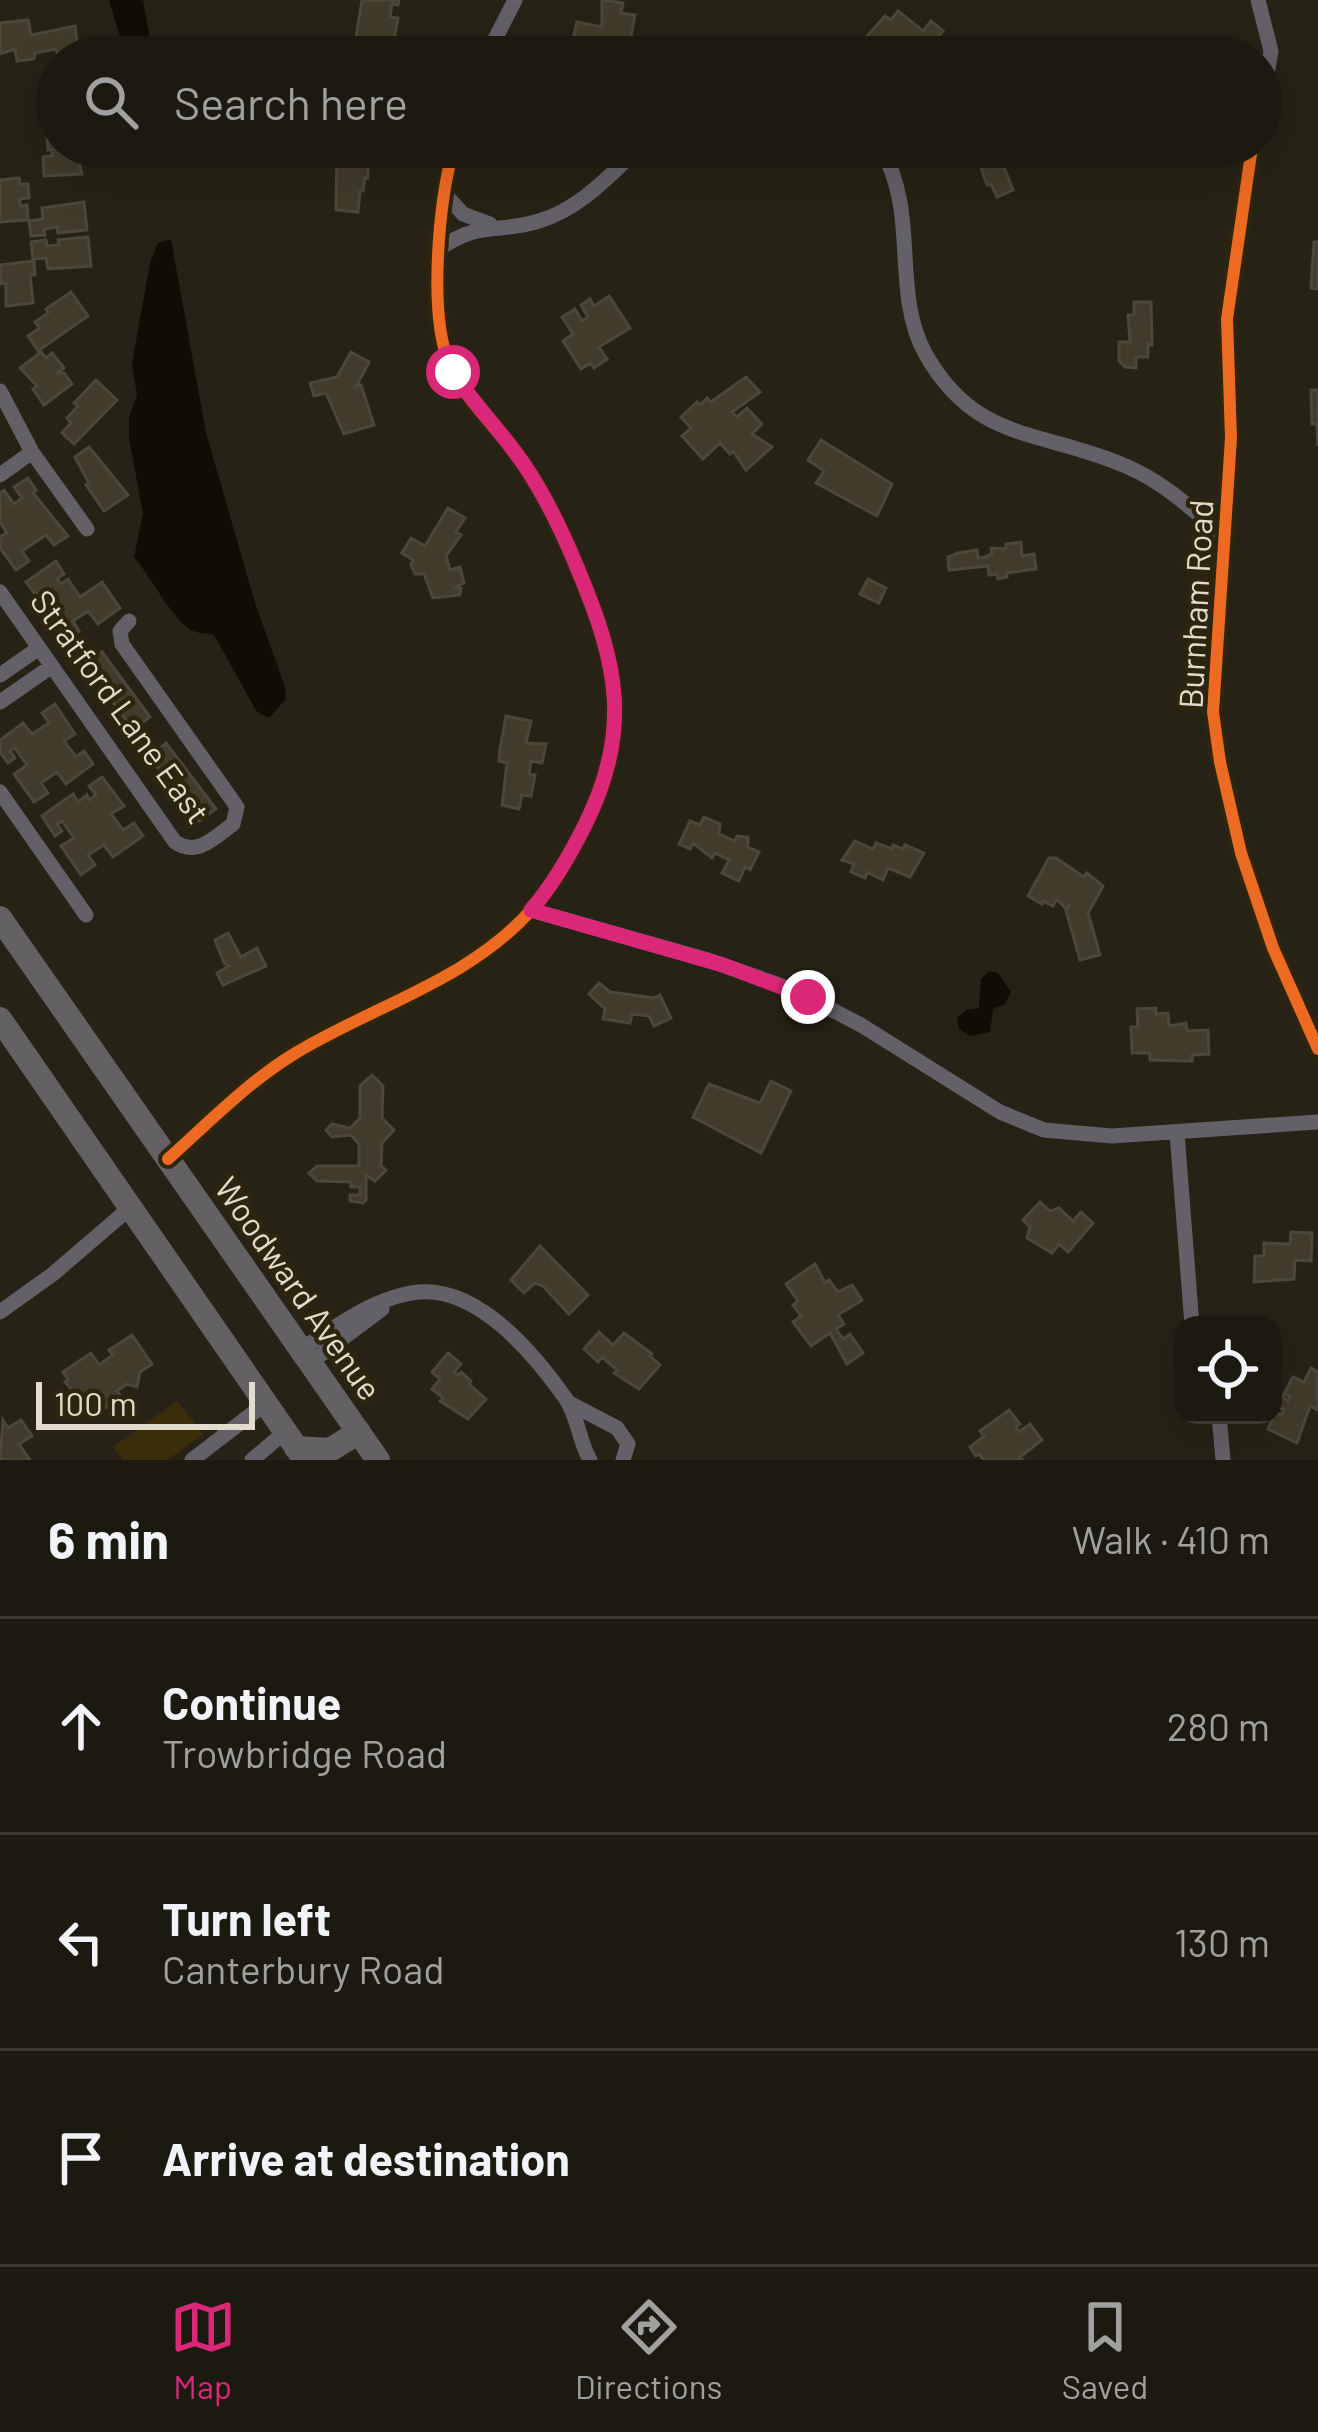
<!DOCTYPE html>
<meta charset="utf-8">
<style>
:root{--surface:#1c1a10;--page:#252319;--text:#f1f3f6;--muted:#a0a19f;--line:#3a3830;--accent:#db2777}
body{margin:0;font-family:Barlow,sans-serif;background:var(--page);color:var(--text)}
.controls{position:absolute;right:36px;bottom:36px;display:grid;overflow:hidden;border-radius:24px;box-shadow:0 12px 48px #0002}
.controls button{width:108px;height:108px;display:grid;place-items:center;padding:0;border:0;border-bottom:3px solid var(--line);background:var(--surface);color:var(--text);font:60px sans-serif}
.scale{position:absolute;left:36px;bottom:30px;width:219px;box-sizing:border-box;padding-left:12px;border:6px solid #e1dcce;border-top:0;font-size:33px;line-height:42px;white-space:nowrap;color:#e1dcce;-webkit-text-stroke:9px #2d250e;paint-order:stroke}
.stop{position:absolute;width:36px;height:36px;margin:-27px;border:9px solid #db2777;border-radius:50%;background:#fff}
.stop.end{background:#db2777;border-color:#fff;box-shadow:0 3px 12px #0008}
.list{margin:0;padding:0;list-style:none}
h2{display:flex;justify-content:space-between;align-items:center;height:156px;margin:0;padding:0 48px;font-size:51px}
h2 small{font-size:39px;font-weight:400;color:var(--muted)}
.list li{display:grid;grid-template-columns:78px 1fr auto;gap:36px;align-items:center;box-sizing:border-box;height:216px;padding:0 48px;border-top:3px solid var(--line)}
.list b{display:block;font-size:45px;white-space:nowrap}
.list p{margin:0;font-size:39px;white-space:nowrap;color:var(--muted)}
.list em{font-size:39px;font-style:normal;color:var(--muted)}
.icon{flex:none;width:66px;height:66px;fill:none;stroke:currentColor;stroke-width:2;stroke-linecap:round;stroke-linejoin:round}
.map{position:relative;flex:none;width:1318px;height:1460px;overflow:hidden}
.search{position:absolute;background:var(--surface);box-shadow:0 12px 48px #0002;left:36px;right:36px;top:36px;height:132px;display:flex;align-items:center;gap:30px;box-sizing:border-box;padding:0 42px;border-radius:66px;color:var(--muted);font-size:45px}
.sheet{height:804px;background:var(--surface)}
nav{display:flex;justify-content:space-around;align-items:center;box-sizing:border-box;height:168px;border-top:3px solid var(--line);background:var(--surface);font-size:33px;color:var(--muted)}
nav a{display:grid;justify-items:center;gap:6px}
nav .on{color:var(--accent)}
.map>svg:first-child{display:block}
.green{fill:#392e09}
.water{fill:#120d04}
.building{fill:#403b2a;stroke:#4a473c;stroke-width:3}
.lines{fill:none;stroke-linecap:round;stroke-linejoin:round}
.minor{stroke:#636167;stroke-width:15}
.primary{stroke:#636163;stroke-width:24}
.cycleway-casing{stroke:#2d250e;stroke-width:20}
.cycleway{stroke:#ed6a23;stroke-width:12}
.route{stroke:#db2777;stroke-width:15}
.labels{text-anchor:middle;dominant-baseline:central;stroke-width:9;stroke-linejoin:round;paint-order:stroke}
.street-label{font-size:33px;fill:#e1dcce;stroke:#2d250e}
</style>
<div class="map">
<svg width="1318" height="1460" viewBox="0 0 1318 1460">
<rect width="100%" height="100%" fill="#262215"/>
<!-- green -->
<path class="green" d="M177,1401L204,1434L167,1460H123L113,1447Z"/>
<!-- water -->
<path class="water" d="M109,0H143L153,57H126Z
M171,239L206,433L256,606L285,687L286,699L269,718L257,712L214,635C208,633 202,634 196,632C176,627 150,575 134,557L143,513L129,438V417L137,395L132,364L150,263L158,243Z
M989,971L998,973L1011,992L1005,1004L993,1009L990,1032L970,1036L959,1029L957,1017L966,1010L979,1008L981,979Z"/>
<!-- building -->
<path class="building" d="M362,0H399L398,5L392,4L390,17L398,18L394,40L387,39L385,48L355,43Z
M602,0L623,3L621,13L635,15L629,46L621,44L622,57H589L592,44L573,39L577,22L602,27Z
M898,11L923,31L931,21L943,31L933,43L945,57H907L884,39L873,53L861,43L885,16L891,20Z
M28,20L31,35L75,26L78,53L58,55L56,49L35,53L34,59L17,61L15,49L0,54V23Z
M41,86H57V130H46L49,105H42Z
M47,133H57V147H75L82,174L44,176L43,157L52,156V150H48Z
M337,147H367L368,178H365L363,191H360L358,212L336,210Z
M974,147H996L1013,190L997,197L991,184L987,185Z
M19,178L20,184H28L29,198L19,199L21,206L27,205L28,220L0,222V180Z
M84,202L87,230L58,233L57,227L44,229L45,235L31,236L29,221L43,219L42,208Z
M88,237L91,266L48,269L46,258L33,259L31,242L46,240L47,246L59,245L58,240Z
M1314,242H1318V289L1311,288Z
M34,261L35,275H30L33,303L6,306V283L1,284L0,265Z
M71,292L88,316L38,351L28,336L40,328L35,322L48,313L46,309Z
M609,296L630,328L599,347L607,359L594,368L591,363L581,369L563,341L573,334L562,317L575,309L582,321L588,317L581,305L590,299L594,306Z
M1134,302H1151L1152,345L1148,344V357H1136V368L1125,367L1119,361V342H1130L1128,315H1134Z
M41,352L46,358L52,353L64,368L57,373H64L72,384L44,405L33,389L37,386L20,368Z
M351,352L369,362L356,387L361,385L374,425L344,434L326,393L314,396L310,383L337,377Z
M746,377L760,392L732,412L737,417L747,408L762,424L752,434L772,447L746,470L733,451L730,454L720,443L703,459L682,436L691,428L681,417L697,402L700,405L707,398L711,402Z
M96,380L117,400L74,444L62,433L71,423L67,418L78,406L74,403Z
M1311,390H1318V446L1317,424H1312Z
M821,440L892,484L877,516L816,483L824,471L808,460Z
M89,447L128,495L104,511L86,485L89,483L75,457Z
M28,478L36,490L33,493L68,536L54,545L46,535L22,551L29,561L16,570L0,548V537L7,533L0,522V493L4,490L14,504L22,498L14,487Z
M448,508L465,518L456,532L461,535L446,556L450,570L460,567L464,583L456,587L461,588L460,595L433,598L424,574H415L411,565L413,560L402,553L411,538L425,546Z
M1021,542L1022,556L1034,554L1036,569L1007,573V577L998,579L997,574L989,575L988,566L949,570L948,557L958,553L977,550L978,558L985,557L992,554L991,548L1006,549V544Z
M56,561L64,574L57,579L61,584L68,579L80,597L102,582L120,608L98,624L88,611L73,621L79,631L65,641L45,613L57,604L45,587L35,594L26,582Z
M868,579L886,588L879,603L860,594Z
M102,652L150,717L133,730L85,664Z
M55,704L75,734L64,741L76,757L84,751L93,764L66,784L57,772L41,783L48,793L34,802L14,774L27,765L15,748L10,751L15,758L8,763L0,752V740L23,723L32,734L49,723L42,713Z
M506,716L531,721L526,743L546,744L542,763L531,761L529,774L535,775L531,796L522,795L519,809L502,805L507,763L499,761L500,749Z
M166,743L216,809L199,821L149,756Z
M102,777L124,806L111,814L123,830L134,823L143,836L113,857L104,845L88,855L95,865L81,875L61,846L74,838L62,821L57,824L62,831L55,836L42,816L73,794L78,802L87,795L89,800L96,795L89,786Z
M704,817L720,824L719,834L735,841L737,836L748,837V847L759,852L750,870L745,867L739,881L722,873L729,860L715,853L712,858L693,843L690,849L679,844L690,821L700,825Z
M855,841L873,849L876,843L892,849L893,845L903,849L905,845L924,853L910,877L888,868L883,880L867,872L865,878L851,872L854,864L842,860Z
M1049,858H1056L1084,877L1087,873L1103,886L1088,913L1100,955L1080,960L1066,911L1069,906L1065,908L1057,899L1053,906L1043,901L1042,904L1028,896Z
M228,933L241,957L257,948L266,966L223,985L217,973L229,966L224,963L215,940Z
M599,983L610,992L654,998L660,995L671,1018L654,1026L649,1016L632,1014L630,1023L603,1019L605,1009L589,994Z
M1156,1008V1014L1168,1013L1169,1026L1186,1023L1187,1031L1208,1030L1209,1054L1192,1055V1061H1184L1150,1060V1053H1132L1131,1027H1138L1137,1009Z
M372,1075L383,1086L382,1118L394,1130L382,1143L381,1166L386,1170L375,1181L366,1175V1200L363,1203L350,1201V1195H360V1187H351V1182L317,1181L309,1173L317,1166H359V1144L351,1135L332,1137L326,1130L332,1124L350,1128L360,1118V1086Z
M771,1081L791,1091L761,1153L693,1117L709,1084L760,1103Z
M1040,1202L1050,1211L1059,1208L1073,1221L1081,1212L1093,1223L1068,1252L1059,1244L1052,1253L1027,1238L1030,1227L1023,1220Z
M1291,1232L1312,1233L1311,1261L1295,1260L1294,1279L1254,1282L1255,1256H1264V1243L1290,1244Z
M540,1246L588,1295L569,1314L543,1286L535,1283L524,1293L511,1280Z
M815,1264L825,1283L829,1280L838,1292L852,1285L862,1300L838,1315L844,1324L836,1329L843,1339L850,1334L863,1353L847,1364L830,1333L811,1346L793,1322L801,1316L793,1305L798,1301L786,1284Z
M599,1332L613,1345L624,1333L652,1354L650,1356L660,1365L639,1389L614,1373L617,1370L602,1357L598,1362L584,1349Z
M132,1335L152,1364L140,1372L137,1387L127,1384L117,1391L122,1397L106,1408L101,1402L89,1410L65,1382L68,1380L63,1372L91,1353L99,1365L113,1355L109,1350Z
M448,1353L461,1364L454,1372L458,1375L461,1372L471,1381L469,1384L486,1399L468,1419L440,1401L443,1398L432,1389L440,1379L432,1372Z
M1311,1368L1318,1372V1410L1310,1406L1297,1443L1268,1429L1276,1412L1281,1415L1284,1409L1273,1408V1390L1288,1401L1290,1396L1284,1394L1293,1377L1304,1382Z
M1009,1410L1020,1424L1016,1427L1019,1432L1030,1424L1042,1440L1020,1457L1023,1460H984L979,1454L976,1456L970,1447L984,1436L980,1431Z
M3,1420L8,1428L21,1420L32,1436L19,1444L30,1460H0Z"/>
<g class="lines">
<!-- minor -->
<path class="minor" d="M1258,0L1271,51L1261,109
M486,57L515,0
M880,147C920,212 891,291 925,353C976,445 1044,429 1128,467C1165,483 1194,511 1225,537
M1252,147L1227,319L1231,438L1213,712L1220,762L1241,853L1273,948L1318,1049
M444,193L463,214L490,224
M439,249C481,220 497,234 539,221C580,209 610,175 640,147
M0,391L32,452L87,529
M0,475L32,452
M0,592L175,842C197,857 214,838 233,824L237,807L122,644L120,631L129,621
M0,675L39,648
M0,702L52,666
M0,792L86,915
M531,910L708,960L794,990L861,1025L1000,1112L1044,1130L1112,1136L1318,1122
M1177,1133L1192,1325
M168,1159C208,1123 248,1082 294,1054C374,1005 469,981 533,908C551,888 565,862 578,839C629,743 623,677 582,579C565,539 548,501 524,465C502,431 464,401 449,363C428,312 439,200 454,147
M0,1312L53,1274L131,1207
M302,1349C336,1326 377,1296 419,1292C479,1287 535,1355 566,1399C578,1417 579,1441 590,1460
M311,1362L382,1309
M569,1403L617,1428L628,1444L623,1460
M1219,1415L1223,1460
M192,1460L266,1403
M252,1460L285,1432"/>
<!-- primary -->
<path class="primary" d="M0,918L378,1460
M0,1019L305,1460
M296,1448L330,1450L359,1432"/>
<defs>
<path id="cycleway" d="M1252,147L1227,319L1231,438L1213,712L1220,762L1241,853L1273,948L1318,1049
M168,1159C208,1123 248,1082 294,1054C374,1005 469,981 533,908C551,888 565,862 578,839C629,743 623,677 582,579C565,539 548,501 524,465C502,431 464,401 449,363C428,312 439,200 454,147"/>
</defs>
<!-- cycleway casing -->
<use href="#cycleway" class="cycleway-casing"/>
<!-- cycleway -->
<use href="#cycleway" class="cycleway"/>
</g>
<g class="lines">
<!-- route -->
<path class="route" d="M453,372C474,405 503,433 525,466C547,499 564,535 579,572C618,665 632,731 585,825C570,855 553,885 531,910L723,965L808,997"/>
</g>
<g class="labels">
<!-- street labels -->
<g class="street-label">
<text transform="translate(1195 604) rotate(-87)">Burnham Road</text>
<text transform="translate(121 706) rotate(54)">Stratford Lane East</text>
<text transform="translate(299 1288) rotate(55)">Woodward Avenue</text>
</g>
</g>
</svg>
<div class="controls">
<button><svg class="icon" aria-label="locate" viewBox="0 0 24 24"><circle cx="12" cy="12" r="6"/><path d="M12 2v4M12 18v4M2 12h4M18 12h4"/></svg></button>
</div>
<div class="scale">100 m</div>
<div class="stop" style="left:453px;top:372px"></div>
<div class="stop end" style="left:808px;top:997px"></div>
<div class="search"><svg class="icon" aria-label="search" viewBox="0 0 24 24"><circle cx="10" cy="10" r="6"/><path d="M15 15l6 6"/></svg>Search here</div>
</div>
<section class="sheet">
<h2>6 min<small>Walk · 410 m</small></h2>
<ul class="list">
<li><svg class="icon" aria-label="ahead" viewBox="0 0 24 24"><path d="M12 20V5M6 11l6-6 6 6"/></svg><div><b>Continue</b><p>Trowbridge Road</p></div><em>280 m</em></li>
<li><svg class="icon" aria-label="left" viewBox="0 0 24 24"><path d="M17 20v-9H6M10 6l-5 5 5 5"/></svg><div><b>Turn left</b><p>Canterbury Road</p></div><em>130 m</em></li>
<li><svg class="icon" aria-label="arrive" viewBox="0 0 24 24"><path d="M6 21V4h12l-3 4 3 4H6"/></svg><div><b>Arrive at destination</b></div></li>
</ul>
</section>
<nav>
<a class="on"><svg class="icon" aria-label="map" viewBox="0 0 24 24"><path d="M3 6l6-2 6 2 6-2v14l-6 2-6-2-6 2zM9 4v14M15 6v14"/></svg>Map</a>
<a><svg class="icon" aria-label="directions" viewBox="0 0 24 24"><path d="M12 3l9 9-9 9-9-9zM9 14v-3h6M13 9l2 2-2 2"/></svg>Directions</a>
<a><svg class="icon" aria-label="saved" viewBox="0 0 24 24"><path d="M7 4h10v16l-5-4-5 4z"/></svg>Saved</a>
</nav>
